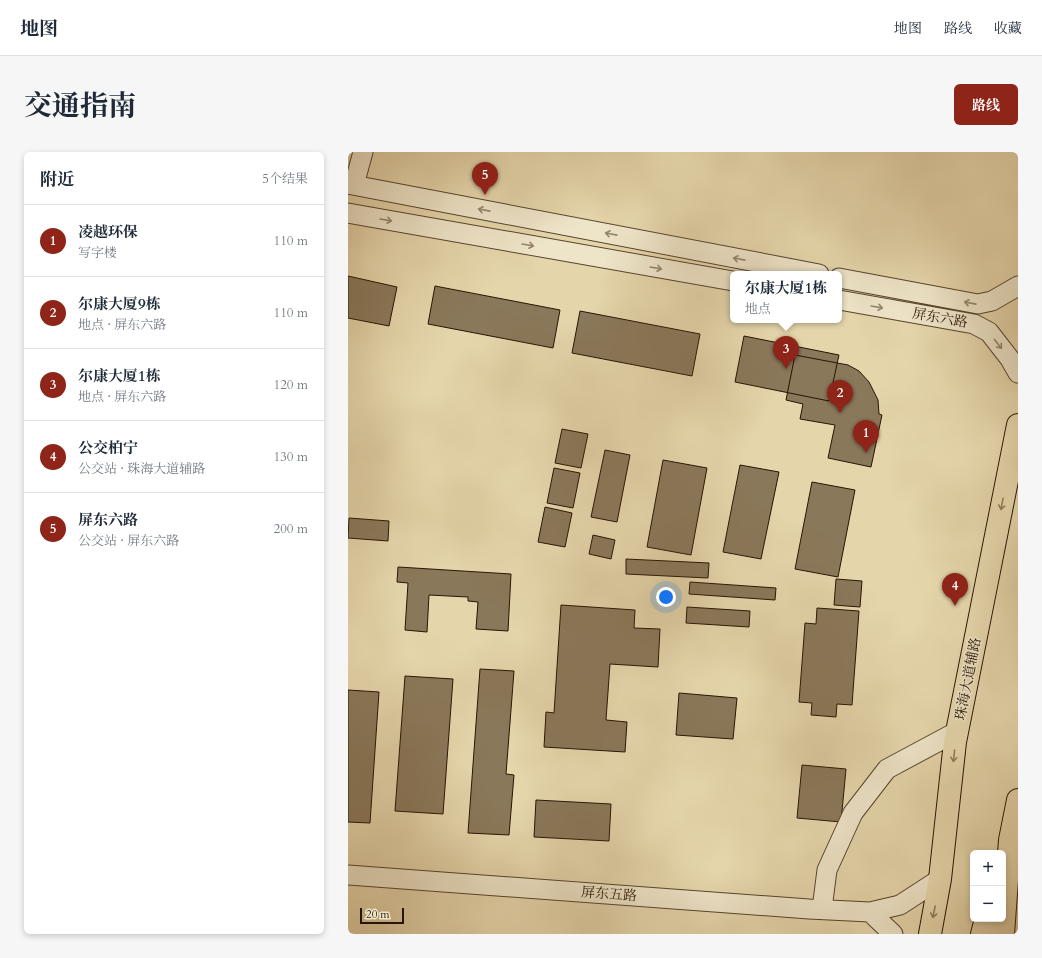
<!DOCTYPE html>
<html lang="zh">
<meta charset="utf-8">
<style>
:root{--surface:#fff;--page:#f6f6f7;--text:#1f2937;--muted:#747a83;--line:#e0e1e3;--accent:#8f2418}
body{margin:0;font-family:Cardo,"Noto Serif SC",serif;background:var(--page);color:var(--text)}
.controls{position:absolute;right:12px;bottom:12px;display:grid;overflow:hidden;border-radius:6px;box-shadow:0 2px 6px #0003}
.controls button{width:36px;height:36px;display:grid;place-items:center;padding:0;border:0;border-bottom:1px solid var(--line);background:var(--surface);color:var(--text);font:20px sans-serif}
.scale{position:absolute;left:12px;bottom:10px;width:44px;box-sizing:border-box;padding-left:4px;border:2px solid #281403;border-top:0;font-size:11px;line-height:14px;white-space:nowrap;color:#281403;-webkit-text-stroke:3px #eee4c8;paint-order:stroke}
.you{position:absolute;left:318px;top:445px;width:14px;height:14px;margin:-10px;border:3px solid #fff;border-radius:50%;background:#1a73e8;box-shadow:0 0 0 6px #1a73e833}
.badge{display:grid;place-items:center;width:26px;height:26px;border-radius:50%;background:var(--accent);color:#fff;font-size:13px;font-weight:700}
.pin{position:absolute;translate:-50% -33px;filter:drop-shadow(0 1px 2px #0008)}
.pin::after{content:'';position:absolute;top:21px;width:14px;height:12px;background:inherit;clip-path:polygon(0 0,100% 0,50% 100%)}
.popup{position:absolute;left:382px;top:119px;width:112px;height:52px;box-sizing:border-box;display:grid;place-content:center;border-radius:6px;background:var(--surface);filter:drop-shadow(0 1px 3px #0005);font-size:13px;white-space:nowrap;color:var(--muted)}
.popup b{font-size:15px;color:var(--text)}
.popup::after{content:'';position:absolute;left:50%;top:100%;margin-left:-8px;border:8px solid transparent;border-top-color:var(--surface)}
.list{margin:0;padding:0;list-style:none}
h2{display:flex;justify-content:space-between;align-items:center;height:52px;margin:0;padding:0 16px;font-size:17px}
h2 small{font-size:13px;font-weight:400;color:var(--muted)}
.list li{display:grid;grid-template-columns:26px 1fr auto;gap:12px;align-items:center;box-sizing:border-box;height:72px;padding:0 16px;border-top:1px solid var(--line)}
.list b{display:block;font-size:15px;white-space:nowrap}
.list p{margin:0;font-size:13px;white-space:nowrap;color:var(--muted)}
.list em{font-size:13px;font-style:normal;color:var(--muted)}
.map{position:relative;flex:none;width:670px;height:782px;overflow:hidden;border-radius:6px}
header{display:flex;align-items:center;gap:24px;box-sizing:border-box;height:56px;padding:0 20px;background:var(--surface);border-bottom:1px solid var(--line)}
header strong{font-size:19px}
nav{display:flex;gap:22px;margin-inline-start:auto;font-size:14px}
.intro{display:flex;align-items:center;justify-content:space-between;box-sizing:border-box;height:96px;padding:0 24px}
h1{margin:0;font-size:28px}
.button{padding:10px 18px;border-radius:6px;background:var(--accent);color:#fff;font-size:14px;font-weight:700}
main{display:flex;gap:24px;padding:0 24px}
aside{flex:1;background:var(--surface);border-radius:6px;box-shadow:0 2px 6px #0003}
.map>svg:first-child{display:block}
.building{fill:#8a785a;stroke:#281403}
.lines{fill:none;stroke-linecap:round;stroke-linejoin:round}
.minor-casing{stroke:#57442d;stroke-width:21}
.major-casing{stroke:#281403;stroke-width:24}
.highway-casing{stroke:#281403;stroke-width:24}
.minor{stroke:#eee4c8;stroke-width:19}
.major{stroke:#e5d5ab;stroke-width:22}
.highway{stroke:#e5d5ab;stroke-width:22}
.oneway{stroke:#95866f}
.oneway2{stroke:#907e5f}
.labels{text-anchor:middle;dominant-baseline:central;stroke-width:3;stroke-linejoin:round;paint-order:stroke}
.street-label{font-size:14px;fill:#281403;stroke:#eee4c8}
</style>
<header>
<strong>地图</strong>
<nav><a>地图</a><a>路线</a><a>收藏</a></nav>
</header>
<div class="intro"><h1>交通指南</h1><a class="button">路线</a></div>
<main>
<aside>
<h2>附近<small>5个结果</small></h2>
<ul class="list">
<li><span class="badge">1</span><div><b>凌越环保</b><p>写字楼</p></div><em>110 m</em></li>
<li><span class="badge">2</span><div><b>尔康大厦9栋</b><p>地点 · 屏东六路</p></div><em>110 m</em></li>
<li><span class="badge">3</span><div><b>尔康大厦1栋</b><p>地点 · 屏东六路</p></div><em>120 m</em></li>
<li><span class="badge">4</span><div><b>公交柏宁</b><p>公交站 · 珠海大道辅路</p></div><em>130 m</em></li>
<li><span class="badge">5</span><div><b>屏东六路</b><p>公交站 · 屏东六路</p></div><em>200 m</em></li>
</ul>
</aside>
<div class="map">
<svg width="670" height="782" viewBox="0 0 670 782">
<rect width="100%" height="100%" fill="#e5d5ab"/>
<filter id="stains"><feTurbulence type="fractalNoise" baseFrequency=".005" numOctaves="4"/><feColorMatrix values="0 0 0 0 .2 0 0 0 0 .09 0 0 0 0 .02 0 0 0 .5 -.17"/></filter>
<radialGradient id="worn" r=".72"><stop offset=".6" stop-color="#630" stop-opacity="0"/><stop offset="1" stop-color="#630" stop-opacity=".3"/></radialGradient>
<!-- building -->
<path class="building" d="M0,124L49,135L41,174L0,166Z
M87,134L212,158L205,196L80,172Z
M232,159L352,182L344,224L224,201Z
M396,184L491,203L481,249L387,230Z
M447,203L500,213L511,219L521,230L530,248L531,262L534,263L523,315L480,306L487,273L452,267L455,252L438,248Z
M214,277L240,282L233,316L207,311Z
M257,298L282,303L269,370L243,365Z
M315,308L359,316L343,403L299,395Z
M392,313L431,320L413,407L375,400Z
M206,316L232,321L225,356L199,351Z
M464,330L507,338L490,425L447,417Z
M197,355L224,361L217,395L190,390Z
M1,366L41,369L40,389L0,386Z
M245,383L267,388L263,407L241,402Z
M278,407L361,411L360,426L278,422Z
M50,415L163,422L160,479L128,477L130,450L120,449V445L81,443L79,480L57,478L60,431L49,430Z
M488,427L514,429L512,455L486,453Z
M342,430L428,436L427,448L341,442Z
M213,453L287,458L286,476L312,477L310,515L262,512L258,568L279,570L277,600L196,595L198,560L206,561Z
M339,455L402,459L401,475L338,471Z
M469,456L511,459L504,553L489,552L488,565L463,563L464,551L451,550L457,471L468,472Z
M132,517L166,519L158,622L166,623L161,683L120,681Z
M57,524L105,527L95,662L47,659Z
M0,538L31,540L22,671L0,670Z
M331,541L389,546L385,587L328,583Z
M454,613L498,617L493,670L449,666Z
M188,648L263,652L261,689L186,685Z"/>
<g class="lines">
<defs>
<path id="minor" d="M0,32L471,122
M6,33L15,0
M0,61L385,129
M491,126L630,152L644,149L670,134
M491,148L626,172L641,180L662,207L670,221
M0,723L461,757L522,760L552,753L592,727
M474,757L479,718L505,661L539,617L610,579
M522,760L545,782"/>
<path id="major" d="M582,782L592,727L607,590L670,273"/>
<path id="highway" d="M634,782L638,767
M655,782L662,688L670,648"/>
</defs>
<!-- minor casing -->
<use href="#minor" class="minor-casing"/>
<!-- major casing -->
<use href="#major" class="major-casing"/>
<!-- highway casing -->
<use href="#highway" class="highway-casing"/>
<!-- minor -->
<use href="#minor" class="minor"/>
<!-- major -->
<use href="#major" class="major"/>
<!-- highway -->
<use href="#highway" class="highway"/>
</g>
<!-- one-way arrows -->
<defs><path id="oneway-shaft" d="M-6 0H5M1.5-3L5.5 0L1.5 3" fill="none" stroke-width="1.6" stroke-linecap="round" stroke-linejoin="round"/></defs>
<g class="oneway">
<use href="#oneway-shaft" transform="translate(136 58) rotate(-169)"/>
<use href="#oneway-shaft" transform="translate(38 68) rotate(10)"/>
<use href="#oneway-shaft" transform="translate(263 82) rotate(-169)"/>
<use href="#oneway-shaft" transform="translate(180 93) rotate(10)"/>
<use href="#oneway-shaft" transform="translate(391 107) rotate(-169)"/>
<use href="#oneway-shaft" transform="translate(308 116) rotate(10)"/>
<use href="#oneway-shaft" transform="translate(622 151) rotate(-169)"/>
<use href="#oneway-shaft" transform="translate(529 155) rotate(10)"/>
<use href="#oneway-shaft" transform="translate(650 192) rotate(52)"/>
</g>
<g class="oneway2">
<use href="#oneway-shaft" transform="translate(654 352) rotate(101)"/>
<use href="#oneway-shaft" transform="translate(606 604) rotate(96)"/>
<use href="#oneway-shaft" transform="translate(586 760) rotate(101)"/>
</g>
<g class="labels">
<!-- street labels -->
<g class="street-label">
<text transform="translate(592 166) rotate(10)">屏东六路</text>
<text transform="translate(620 527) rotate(-79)">珠海大道辅路</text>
<text transform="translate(261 742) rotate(4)">屏东五路</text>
</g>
</g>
<rect width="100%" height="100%" filter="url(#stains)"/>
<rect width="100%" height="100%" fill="url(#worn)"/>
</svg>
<div class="controls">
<button>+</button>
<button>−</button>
</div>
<div class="scale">20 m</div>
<div class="you"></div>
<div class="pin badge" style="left:518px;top:301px">1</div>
<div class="pin badge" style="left:492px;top:261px">2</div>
<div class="pin badge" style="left:438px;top:217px">3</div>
<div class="popup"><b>尔康大厦1栋</b>地点</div>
<div class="pin badge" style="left:607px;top:454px">4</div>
<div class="pin badge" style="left:137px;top:43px">5</div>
</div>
</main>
